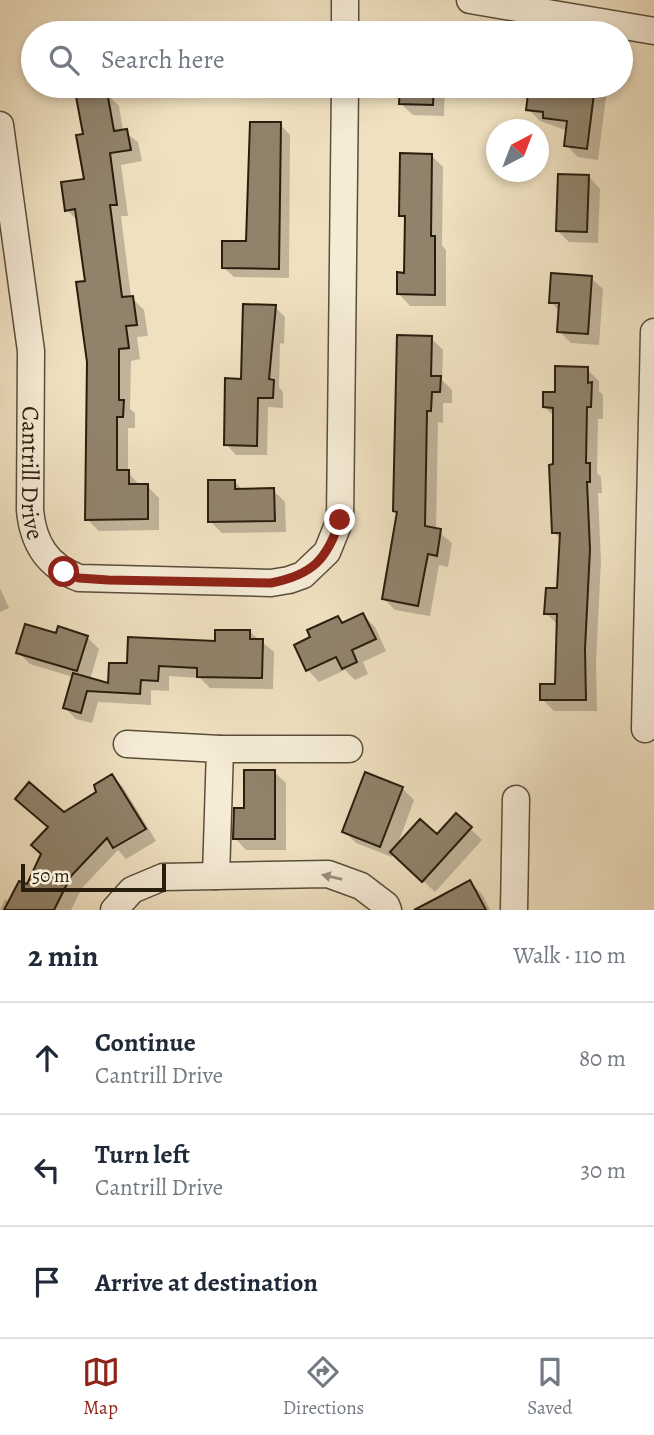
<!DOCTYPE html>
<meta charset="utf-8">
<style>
:root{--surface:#fff;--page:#f6f6f7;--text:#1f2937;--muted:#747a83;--line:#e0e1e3;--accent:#8f2418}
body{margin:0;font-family:Alegreya,serif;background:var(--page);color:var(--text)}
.compass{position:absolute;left:486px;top:119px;width:63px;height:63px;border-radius:50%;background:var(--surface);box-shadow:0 4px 10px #0003;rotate:42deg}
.scale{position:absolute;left:21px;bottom:18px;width:145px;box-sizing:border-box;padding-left:7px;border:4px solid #291e0e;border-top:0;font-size:19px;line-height:24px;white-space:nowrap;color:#291e0e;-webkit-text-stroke:5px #f5ebd6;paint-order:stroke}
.stop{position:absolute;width:21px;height:21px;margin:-16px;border:5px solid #8f2418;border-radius:50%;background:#fff}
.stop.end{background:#8f2418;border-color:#fff;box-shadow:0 2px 7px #0008}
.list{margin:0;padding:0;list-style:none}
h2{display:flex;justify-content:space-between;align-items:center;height:91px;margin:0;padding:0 28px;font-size:30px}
h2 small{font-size:23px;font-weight:400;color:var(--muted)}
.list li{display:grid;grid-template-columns:46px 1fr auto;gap:21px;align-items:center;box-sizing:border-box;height:112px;padding:0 28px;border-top:2px solid var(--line)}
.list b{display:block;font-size:26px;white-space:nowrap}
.list p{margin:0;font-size:23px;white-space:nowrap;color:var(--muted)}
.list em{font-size:23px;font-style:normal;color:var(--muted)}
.icon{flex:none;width:38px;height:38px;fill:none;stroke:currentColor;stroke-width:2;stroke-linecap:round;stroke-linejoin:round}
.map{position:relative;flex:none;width:654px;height:910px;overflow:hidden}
.search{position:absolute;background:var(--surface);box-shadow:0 4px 10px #0003;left:21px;right:21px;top:21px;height:77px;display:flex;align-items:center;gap:18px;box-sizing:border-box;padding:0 24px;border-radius:38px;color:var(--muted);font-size:26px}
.sheet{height:427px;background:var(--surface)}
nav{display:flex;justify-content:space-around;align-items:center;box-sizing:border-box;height:98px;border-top:2px solid var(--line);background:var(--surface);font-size:19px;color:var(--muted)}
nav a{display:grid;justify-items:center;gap:4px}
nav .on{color:var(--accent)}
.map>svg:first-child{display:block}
.shadow{fill:#0003}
.building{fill:#90836b;stroke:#291e0e;stroke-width:2}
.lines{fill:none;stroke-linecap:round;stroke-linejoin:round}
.minor-casing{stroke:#5a4e3a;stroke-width:29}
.minor{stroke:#f5ebd6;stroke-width:26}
.oneway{fill:#998f7c}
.route{stroke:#8f2418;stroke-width:9}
.labels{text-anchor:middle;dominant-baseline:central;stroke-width:6;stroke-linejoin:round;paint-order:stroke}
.street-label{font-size:24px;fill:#291e0e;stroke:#f5ebd6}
</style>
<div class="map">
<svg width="654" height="910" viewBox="0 0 654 910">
<rect width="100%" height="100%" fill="#efe0c0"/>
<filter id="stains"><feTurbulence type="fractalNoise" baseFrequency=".00286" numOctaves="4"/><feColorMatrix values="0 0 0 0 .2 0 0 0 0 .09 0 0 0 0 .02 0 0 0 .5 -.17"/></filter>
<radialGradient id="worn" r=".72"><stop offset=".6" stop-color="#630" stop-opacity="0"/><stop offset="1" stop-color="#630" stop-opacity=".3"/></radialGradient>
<!-- shadow -->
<path class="shadow" d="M67,24L75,33H44L43,28Z
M210,31L284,33H210Z
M53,86H84V89L60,93Z
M402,86H445L444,116L413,115L401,104Z
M531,86H595L606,97L598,160L578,157L566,145L568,131L540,121L528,109Z
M107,94L119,106L123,131L138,142L142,161L121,165L128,216H121L131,297L144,310L148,336L137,337L140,359L131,361L130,409L135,413V428H128V472L140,486H147L159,498V530L99,531L87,519L86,282L79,222L67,210L86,181L85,135Z
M280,124L290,135L289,278L234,277L223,267L248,243Z
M431,155L443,167L442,245L446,250V306H410L399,294L406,274L407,221L401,215Z
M589,177L600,189L598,243L569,242L557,230Z
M591,278L603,289L599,345L571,343L559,331L560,312L551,302Z
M275,307L285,317L284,344L280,343L279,387L283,392V408L268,407L267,455H236L226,444L242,380Z
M431,338L443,350L442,380L452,390V403H443V423L438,422L436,530L452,543L448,567L439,565L430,616L395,610L383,598L399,514L395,511Z
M587,369L599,381V391L603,395V419H598L597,473L601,477L602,493H598L601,561L596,662L597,711H554L542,699L556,686L558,625L546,613L559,590L561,540L554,532L555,417L545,407Z
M234,481L243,490H273L285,502L286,532L222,533L210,521Z
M0,588L9,608L0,612Z
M363,615L375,627L386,651L363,662L368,674L355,680L345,670L319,682L308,670L313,638L338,618L344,624Z
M250,632L274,652L273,689L210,688L200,678L169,676V691L151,690V705L98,702L92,723L76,719L65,708L73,677L30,664L18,652L57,635L87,637L99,649L90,680L110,686L128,665Z
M274,772L286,783V850H246L235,838L246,810Z
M112,776L123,787L156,841L126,859L118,850L82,888L71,910H0L5,899L10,902L27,887L64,814L98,793Z
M402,788L414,800L396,849L437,836L456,815L482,840L435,892L393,853L392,857L356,843L344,831Z
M470,882L482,894L490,910H435Z"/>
<!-- building -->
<path class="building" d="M74,86H106L114,131L127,129L131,150L110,153L117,205H110L122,297L133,296L137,325L126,326L129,348L119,349V400H124L123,417H117V470H129V484H148V519L85,520L87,362L76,282L85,281L75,209L65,211L61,182L84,179L76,135L83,134Z
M400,86H434L433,105L399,104Z
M529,86H595L587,149L564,146L567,121L543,118V112L526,110Z
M250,122H281L279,269L222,268V241H246Z
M400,153L432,154L431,236H435V295L397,294V272L404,273L405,216H399Z
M558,174L589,175L587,232L556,231Z
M551,273L592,276L588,334L557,332L559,303H549Z
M243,304L276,305L269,379L274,380L273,398H258L257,446L224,445L225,378L241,379Z
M397,335L432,336L431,376H441L440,392H432L431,411H427L425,526L441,529L437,556L428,554L418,606L382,599L397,512L393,511Z
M555,366L588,367V383L592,382L591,407H587L586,463H590V482H587L590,549L585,649L586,700H540V684H555L557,614H544L546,588H557L560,533H552L549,465L553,464V408L543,407V392H555Z
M208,480H235V489L274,488L275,521L208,522Z
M363,613L376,639L352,650L357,662L342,669L336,657L306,671L294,645L310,637L307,630L338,616L342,623Z
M25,624L56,633L58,626L88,636L77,671L16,653Z
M215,630H250V639H263L262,678L197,677V668L159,666L158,681L141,680L140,694L87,691L81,713L63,708L73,673L108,683L109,663H127L128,637L215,641Z
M244,770H275V839H233L234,808H244Z
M365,772L403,787L380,847L342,832Z
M112,774L146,829L113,848L107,838L71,876L54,910H4L19,881L27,884L41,854L31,845L48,827L15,799L29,782L64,812L96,792L94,785Z
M456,813L472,827L422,882L390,852L420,819L437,834Z
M470,880L486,910H414L437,898Z"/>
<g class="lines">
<defs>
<g id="minor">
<path d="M345,0V33"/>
<path d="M470,0L654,31"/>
<path id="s1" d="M0,125L31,351L30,510C33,543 47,566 79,578L271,583L289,580L303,575L327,552L340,520L345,86"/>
<path d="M645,729L654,332"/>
<path d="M127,744L220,749L216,876"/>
<path d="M220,749H349"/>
<path d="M114,910L132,890L163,877L328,874L361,886L386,905L388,910"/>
<path d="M514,910L516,799"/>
</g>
</defs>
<!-- minor casing -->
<use href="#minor" class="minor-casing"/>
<!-- minor -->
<use href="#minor" class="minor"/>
</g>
<!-- one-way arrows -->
<defs><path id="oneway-solid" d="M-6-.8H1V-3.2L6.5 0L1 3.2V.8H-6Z" transform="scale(1.75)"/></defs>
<use class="oneway" href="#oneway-solid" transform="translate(332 877) rotate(-167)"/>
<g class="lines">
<!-- route -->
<path class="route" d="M64,572L79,578L108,580L271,583C312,575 327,560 340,520"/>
</g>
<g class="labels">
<!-- street labels -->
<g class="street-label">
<text stroke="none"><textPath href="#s1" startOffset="350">Cantrill Drive</textPath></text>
</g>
</g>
<rect width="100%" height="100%" filter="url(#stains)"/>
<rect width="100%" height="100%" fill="url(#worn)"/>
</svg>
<svg class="compass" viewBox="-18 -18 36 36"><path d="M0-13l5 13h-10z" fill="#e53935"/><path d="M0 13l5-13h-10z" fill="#747a83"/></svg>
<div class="scale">50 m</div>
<div class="stop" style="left:64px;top:572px"></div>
<div class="stop end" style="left:340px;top:520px"></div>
<div class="search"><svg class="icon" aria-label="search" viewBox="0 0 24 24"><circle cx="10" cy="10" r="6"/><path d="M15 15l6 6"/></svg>Search here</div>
</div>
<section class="sheet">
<h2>2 min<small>Walk · 110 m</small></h2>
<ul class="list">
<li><svg class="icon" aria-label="ahead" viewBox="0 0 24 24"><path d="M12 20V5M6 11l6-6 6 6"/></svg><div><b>Continue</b><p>Cantrill Drive</p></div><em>80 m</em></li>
<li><svg class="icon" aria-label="left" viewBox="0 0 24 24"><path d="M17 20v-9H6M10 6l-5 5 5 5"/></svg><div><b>Turn left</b><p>Cantrill Drive</p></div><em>30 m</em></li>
<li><svg class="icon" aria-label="arrive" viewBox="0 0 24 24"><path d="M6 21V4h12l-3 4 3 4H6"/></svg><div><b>Arrive at destination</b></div></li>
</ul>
</section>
<nav>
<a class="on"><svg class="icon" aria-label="map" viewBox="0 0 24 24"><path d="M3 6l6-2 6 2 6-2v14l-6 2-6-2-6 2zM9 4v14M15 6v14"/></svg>Map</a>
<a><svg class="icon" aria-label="directions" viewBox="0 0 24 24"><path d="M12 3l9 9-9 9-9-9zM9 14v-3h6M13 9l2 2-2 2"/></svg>Directions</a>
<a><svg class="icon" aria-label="saved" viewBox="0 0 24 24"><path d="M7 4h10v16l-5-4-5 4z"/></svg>Saved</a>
</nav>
